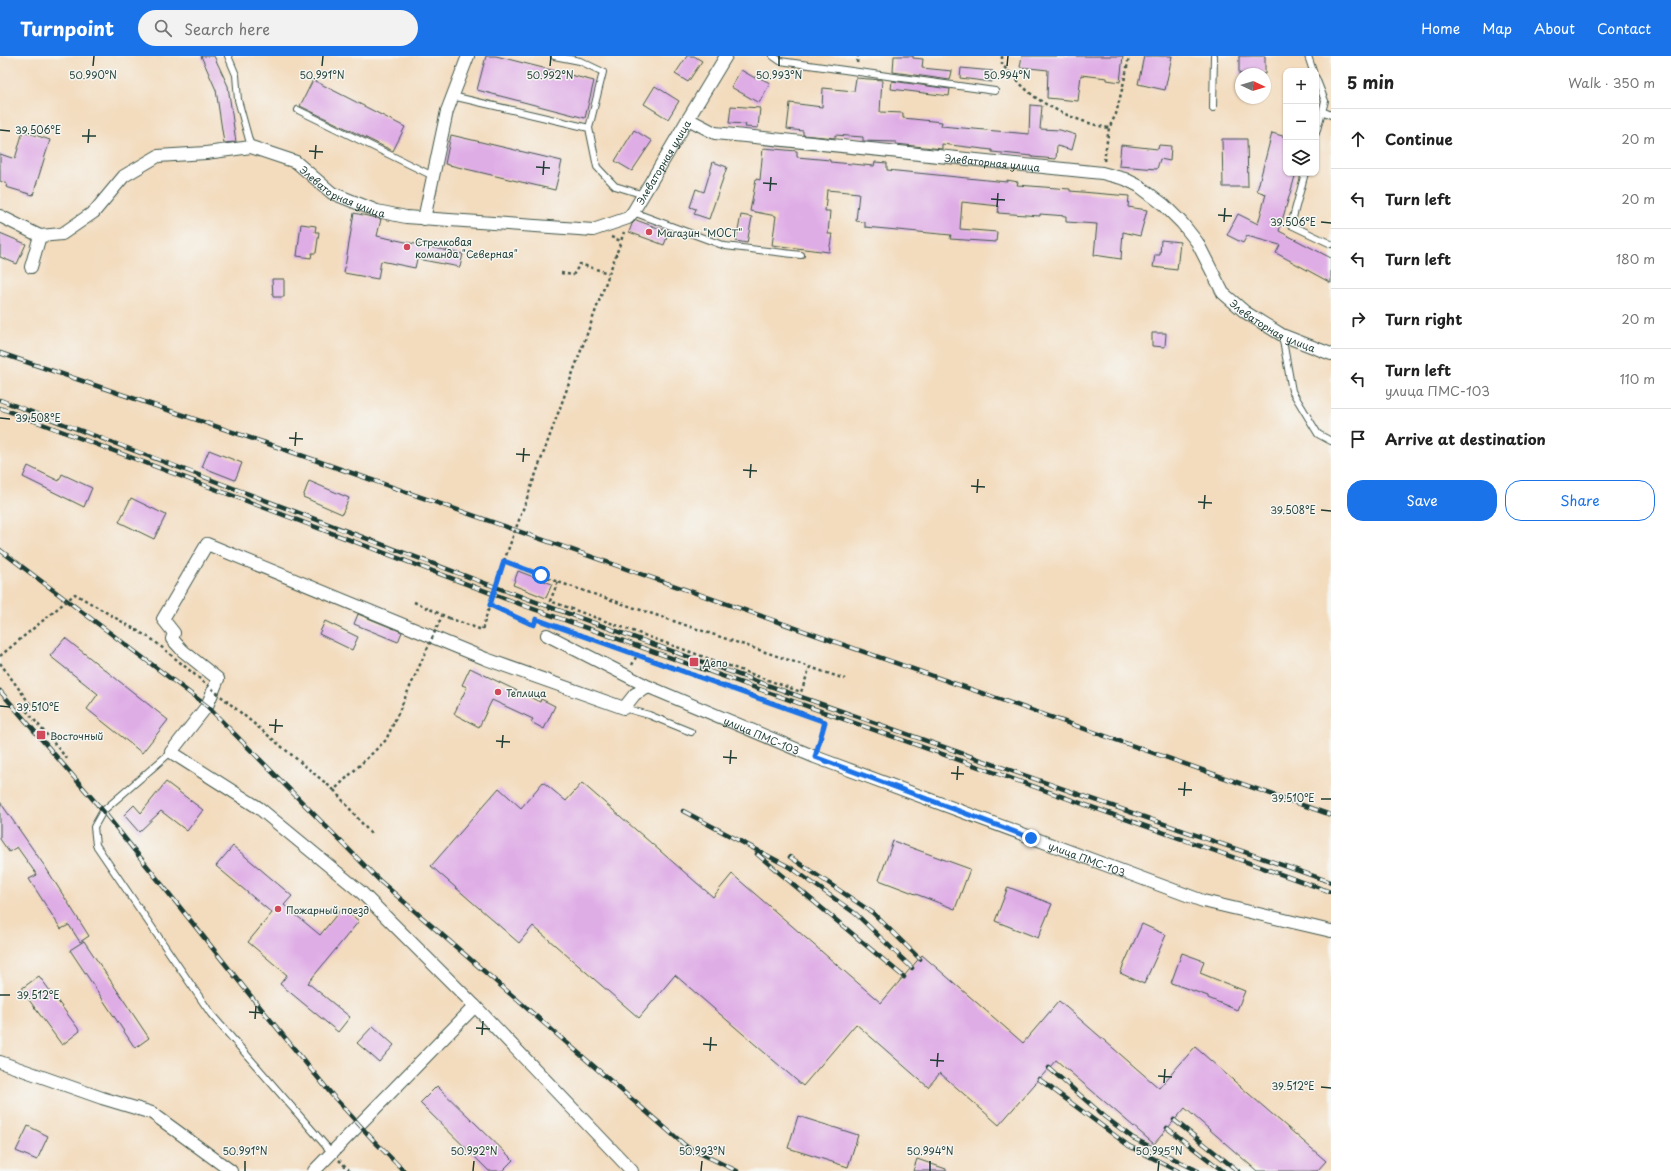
<!DOCTYPE html>
<meta charset="utf-8">
<style>
:root{--surface:#fff;--page:#f2f2f2;--text:#222;--muted:#767676;--line:#e0e0e0;--accent:#1a73e8}
body{margin:0;font-family:"Playpen Sans",sans-serif;background:var(--page);color:var(--text)}
.controls{position:absolute;right:12px;top:12px;display:grid;overflow:hidden;border-radius:8px;box-shadow:0 1px 3px #0004}
.controls button{width:36px;height:36px;display:grid;place-items:center;padding:0;border:0;border-bottom:1px solid var(--line);background:var(--surface);color:var(--text);font:20px sans-serif}
.compass{position:absolute;left:1235px;top:12px;width:36px;height:36px;border-radius:50%;background:var(--surface);box-shadow:0 1px 3px #0004;rotate:94deg}
.stop{position:absolute;width:12px;height:12px;margin:-9px;border:3px solid #1a73e8;border-radius:50%;background:#fff}
.stop.end{background:#1a73e8;border-color:#fff;box-shadow:0 1px 4px #0008}
.list{margin:0;padding:0;list-style:none}
h2{display:flex;justify-content:space-between;align-items:center;height:52px;margin:0;padding:0 16px;font-size:17px}
h2 small{font-size:13px;font-weight:400;color:var(--muted)}
.list li{display:grid;grid-template-columns:26px 1fr auto;gap:12px;align-items:center;box-sizing:border-box;height:60px;padding:0 16px;border-top:1px solid var(--line)}
.list b{display:block;font-size:15px;white-space:nowrap}
.list p{margin:0;font-size:13px;white-space:nowrap;color:var(--muted)}
.list em{font-size:13px;font-style:normal;color:var(--muted)}
.actions{display:flex;gap:8px;padding:12px 16px}
.actions a{flex:1;padding:9px 0;border:1px solid var(--accent);border-radius:16px;text-align:center;font-size:14px;color:var(--accent)}
.actions .main{background:var(--accent);color:#fff}
.icon{flex:none;width:22px;height:22px;fill:none;stroke:currentColor;stroke-width:2;stroke-linecap:round;stroke-linejoin:round}
.map{position:relative;flex:none;width:1331px;height:1115px;overflow:hidden}
header{display:flex;align-items:center;gap:24px;box-sizing:border-box;height:56px;padding:0 20px;background:var(--accent);color:#fff}
header strong{font-size:19px}
nav{display:flex;gap:22px;margin-inline-start:auto;font-size:14px}
.search{width:280px;height:36px;background:var(--page);display:flex;align-items:center;gap:10px;box-sizing:border-box;padding:0 14px;border-radius:22px;color:var(--muted);font-size:15px}
main{display:flex}
aside{flex:1;background:var(--surface)}
.map>svg:first-child{display:block}
.building{fill:#dfade6}
.lines{fill:none;stroke-linecap:round;stroke-linejoin:round}
.lane-casing{stroke:#3f5549;stroke-width:8}
.street-casing{stroke:#3f5549;stroke-width:14}
.path{stroke:#3f5549;stroke-width:2.5;stroke-dasharray:3 3;stroke-linecap:butt}
.lane{stroke:#fff;stroke-width:6}
.street{stroke:#fff;stroke-width:12}
.rail-casing{stroke:#1f3d34;stroke-width:4.5}
.rail{stroke:#f6f6f2;stroke-width:3;stroke-dasharray:9;stroke-linecap:butt}
.path-bridge{stroke:#3f5549;stroke-width:2.5;stroke-dasharray:3 3;stroke-linecap:butt}
.route{stroke:#1a73e8;stroke-width:5}
.ticks{fill:none;stroke:#1f3d34;stroke-width:1.5}
.poi-dot{fill:#d1495b;stroke:#f6f6f2;stroke-width:1.5}
.labels{text-anchor:middle;dominant-baseline:central;stroke-width:3;stroke-linejoin:round;paint-order:stroke}
.street-label{font-size:10px;fill:#1f3d34;stroke:#f6f6f2}
.poi-label{font-size:10px;fill:#1f3d34;stroke:#f6f6f2;text-anchor:start}
.ticks-label{font-size:10px;text-anchor:middle;fill:#1f3d34;stroke:#f6f6f2;stroke-width:3;stroke-linejoin:round;paint-order:stroke}
</style>
<header>
<strong>Turnpoint</strong>
<div class="search"><svg class="icon" aria-label="search" viewBox="0 0 24 24"><circle cx="10" cy="10" r="6"/><path d="M15 15l6 6"/></svg>Search here</div>
<nav><a>Home</a><a>Map</a><a>About</a><a>Contact</a></nav>
</header>
<main>
<div class="map">
<svg width="1331" height="1115" viewBox="0 0 1331 1115">
<rect width="100%" height="100%" fill="#f6f6f2"/>
<filter id="ink" filterUnits="userSpaceOnUse"><feTurbulence type="fractalNoise" baseFrequency=".025" numOctaves="2"/><feDisplacementMap in="SourceGraphic" scale="8" xChannelSelector="R" yChannelSelector="G"/><feConvolveMatrix kernelMatrix="1 2 1 2 8 2 1 2 1" color-interpolation-filters="sRGB"/></filter>
<filter id="wash" filterUnits="userSpaceOnUse"><feTurbulence type="fractalNoise" baseFrequency=".012" numOctaves="4" result="noise"/><feDisplacementMap in="SourceGraphic" scale="16" xChannelSelector="R" yChannelSelector="G"/><feGaussianBlur stdDeviation="0.9" result="paint"/><feColorMatrix in="noise" values="0 0 0 0 0 0 0 0 0 0 0 0 0 0 0 0 0 1.4 0 .05"/><feComposite in="paint" operator="in"/></filter>
<g filter="url(#wash)">
<rect width="100%" height="100%" fill="#f3dbbd"/>
<g id="blocks">
<!-- building -->
<path class="building" d="M201,0H214L228,30L236,86L224,87L216,34Z
M486,0H496L594,25L585,62L477,34Z
M687,0H694L702,5L688,26L675,18Z
M894,0H913V2L923,3L922,12L952,15L950,24L893,16Z
M1022,0H1123L1120,26L1107,24V22L1081,19L1078,45L1047,42L1048,14L1020,11Z
M1144,0H1172L1165,34L1138,28Z
M1239,0H1265V18H1239Z
M961,12L993,15L992,26L960,22Z
M741,14L755,22L756,20L770,27L759,47L731,31Z
M856,22L882,24L880,56L903,57V62L942,66L941,70L1029,78L1030,49L1042,50L1040,73L1060,74L1076,79L1072,94L1057,90L1056,103L1032,101V100L992,96V94L942,88V93L896,88V86L863,85V81L835,79V82L803,79V75L787,73L790,47L822,51L823,32L854,35Z
M313,24L405,71L393,95L300,50Z
M892,25L950,33L949,40L891,33Z
M655,30L679,45L668,63L644,48Z
M731,50L760,52L758,72L745,71L746,68L729,67Z
M634,74L652,85L632,115L615,105Z
M23,75L50,84L33,139L6,131L7,128L0,125V98L15,103Z
M1272,77L1286,81V117H1296L1279,175L1331,202V227L1276,197L1280,189L1247,180L1243,187L1227,179L1238,158L1258,168L1266,138L1257,135Z
M451,79L562,105L555,134L445,108Z
M1222,83H1247L1248,131H1223Z
M1121,89L1158,93L1159,89L1171,90L1170,105L1160,103L1157,113L1119,110Z
M763,92L797,95V101L830,104V106L874,110L875,106L887,107V114L1007,126V124L1018,126L1017,129L1070,133V135L1129,140L1128,151L1147,154L1140,180L1123,176L1121,203L1094,199L1097,168L1066,166V160L1040,158V160L998,157L999,150L962,146L960,173L997,176L996,186L950,183L951,179L865,171V166L856,165L859,137L827,134L825,155H830L828,178H832L829,196L772,189L776,160L750,155L756,123L760,124Z
M713,106L727,111L709,163L694,158L696,153L690,151L696,133L704,136Z
M354,157L381,163L377,180L463,198L460,211L417,203L415,212L381,205L378,223L344,217Z
M741,159L752,161L747,187L736,185Z
M636,164L669,176L664,189L629,176L632,168Z
M301,168L316,170L315,176H319L316,197H312L311,202L297,200Z
M0,177L26,188L17,208L0,201Z
M1161,184L1180,186L1177,214L1153,211L1155,199H1160Z
M272,223H284V241H273Z
M1152,277H1166L1165,291L1152,290Z
M209,394L242,407L235,424L202,411Z
M28,410L59,425L62,418L92,432L84,451L23,421Z
M309,425L349,442L342,458L303,441Z
M131,442L166,459L154,483L119,466Z
M518,515L552,528L546,542L513,529Z
M358,558L402,576L398,586L354,568Z
M325,565L358,581L352,594L319,578Z
M65,582L168,664L142,697L87,653L98,638L50,600Z
M470,612L540,646L541,643L555,650L544,673L531,666L533,663L492,644L479,671L454,658L467,631L462,629Z
M166,726L203,754L187,775L161,755L139,776L124,759L134,749L141,757Z
M543,726L566,745L582,727L713,841L732,818L881,947L922,899L1023,987L1059,945L1159,1032L1195,991L1326,1105L1317,1115H1257L1185,1052L1154,1088L1056,1004L999,1069L940,1017L928,1031L856,968L803,1030L675,919L639,962L533,870L519,887L431,810L499,732L521,752Z
M0,746L46,812L89,880L80,886L69,869L61,873L29,823L37,819L17,791L9,796L0,783Z
M893,785L970,813L955,853L879,824Z
M233,790L292,840L284,849L320,879L342,852L359,865L308,927L350,961L338,976L280,928L287,919L248,886L272,857L216,810Z
M1008,831L1052,848L1038,882L995,865Z
M1142,868L1166,879L1144,928L1120,917Z
M84,885L149,982L135,992L70,894Z
M1182,897L1204,905L1200,917L1245,935L1237,954L1208,942V940L1171,927Z
M39,920L80,975L62,989L21,933Z
M373,970L394,989L379,1006L357,987Z
M437,1030L513,1104L502,1115H489L420,1047Z
M798,1060L858,1079L848,1111L788,1092Z
M28,1070L48,1080L37,1104L16,1095Z
M917,1103L946,1113V1115H913Z"/>
</g>
</g>
<g filter="url(#ink)">
<use href="#blocks" fill-opacity="0" stroke="#3f5549" stroke-width="1"/>
<g class="lines">
<defs>
<path id="lane" d="M228,0L236,19L238,44L251,91
M554,0L580,5L603,16L589,72
M773,0L780,5L995,35
M1308,0L1313,15
M1316,22L1325,45L1316,77
M452,40L589,72L597,111L615,130L644,139
M1213,52L1214,0
M298,54L433,120
M1322,55L1331,59
M1305,117L1291,169L1331,188
M633,156L725,190L801,199
M1282,279L1292,335L1318,378L1331,385
M624,652L649,659L691,676
M171,696L103,755L94,771L96,789L211,958L332,1097"/>
<g id="street">
<path d="M688,63L726,0"/>
<path id="s1" d="M0,160L40,180L62,178L94,156L124,120L158,100L206,97L251,91L296,106L332,137L377,155L406,161L593,174L628,162L633,156L688,63L715,77L1102,117L1125,123L1139,130L1164,149L1182,167L1197,186L1223,237L1245,256L1282,279L1331,298"/>
<path d="M424,163L447,55L468,0"/>
<path d="M31,211L40,180"/>
<path id="s2" d="M547,579L649,631L815,701L1203,845L1331,875"/>
<path d="M475,950L632,1115"/>
<path d="M0,1006L102,1042L152,1057L231,1115"/>
<path d="M314,1115L475,950L362,837L259,752L171,696L207,650L218,623L183,595L172,583L174,577L163,563L207,488L486,603L624,652L635,638L649,631"/>
</g>
</defs>
<!-- lane casing -->
<use href="#lane" class="lane-casing"/>
<!-- street casing -->
<use href="#street" class="street-casing"/>
<!-- path -->
<path class="path" d="M1002,0V9C1013,19 1023,32 1035,41C1056,56 1083,67 1109,72
M857,7L858,0
M1104,105L1109,72L1116,58L1126,17L1129,0
M611,181L621,185L624,176
M617,196L621,185
M561,217L573,219L580,208L608,217
M498,523L504,505L558,526L845,623
M558,526L550,545L801,636L810,611
M414,546L449,562
M490,549L531,568L534,569L536,563L547,567
M568,574L825,665L818,689
M0,607L30,648L25,653L69,705
M632,609L637,599
M334,734L371,778
M339,1104L350,1115"/>
<!-- lane -->
<use href="#lane" class="lane"/>
<!-- street -->
<use href="#street" class="street"/>
<defs>
<path id="rail" d="M0,297L286,394L1331,759
M0,344C160,403 319,466 479,525C762,629 1047,727 1331,826
M0,352L525,550L1331,836
M0,494L207,650L380,825L687,1091L737,1115
M0,635L103,755L250,939L333,1040L375,1086L404,1115
M683,755L793,813L856,858L912,912
M757,798L904,921
M790,801L873,857L920,903
M1049,1012L1105,1061L1133,1082L1198,1115
M1039,1023L1129,1090L1178,1115
M1174,1064L1238,1115
M1167,1072L1223,1115"/>
</defs>
<!-- rail casing -->
<use href="#rail" class="rail-casing"/>
<!-- rail -->
<use href="#rail" class="rail"/>
<!-- path-bridge -->
<path class="path-bridge" d="M504,505L617,196
M449,562L482,574L498,523
M0,600L75,538L153,584L334,734L386,684L442,560"/>
</g>
</g>
<g class="lines" filter="url(#ink)">
<!-- route -->
<path class="route" d="M541,519L504,505L490,549L531,568L534,569L536,563L825,666L815,701L1031,782"/>
</g>
<!-- ticks -->
<path class="ticks" d="M93,10L94,0M322,10L323,0M550,10L551,0M779,10V0M1007,10L1008,0M0,74L10,75M82,80H96M88,87L89,73M309,95L323,96M315,103L316,89M536,111L550,112M543,119L544,105M763,127L777,128M770,135L771,121M991,143L1005,144M997,151L998,137M1218,159L1232,160M1224,166L1225,152M1321,166L1331,167M0,362L10,363M289,382L303,383M295,390L296,376M516,398L530,399M523,406L524,392M743,414L757,415M750,422L751,408M971,430L985,431M977,437L978,423M1198,446L1212,447M1204,453L1205,439M1321,454L1331,455M0,650L10,651M269,669L283,670M275,677L276,663M496,685L510,686M502,692L503,679M723,701L737,702M730,708L731,694M951,717L964,718M957,724L958,710M1178,733L1192,734M1184,740L1185,726M1321,743H1331M0,939H10M249,956L263,957M255,963L256,950M476,972L490,973M482,979L483,965M703,988L717,989M710,995L711,981M930,1004L944,1005M937,1011L938,997M1158,1020L1172,1021M1164,1027L1165,1013M1321,1031L1331,1032M245,1115V1105M473,1115L474,1105M701,1115L702,1105M930,1115V1105M1158,1115L1159,1105"/>
<!-- markers -->
<g class="poi-dot">
<circle cx="649" cy="176" r="4"/>
<circle cx="407" cy="191" r="4"/>
<rect x="689" y="601" width="10" height="10" rx="2"/>
<circle cx="498" cy="636" r="4"/>
<rect x="36" y="674" width="10" height="10" rx="2"/>
<circle cx="278" cy="853" r="4"/>
</g>
<g class="labels">
<!-- street labels -->
<g class="street-label">
<text stroke="none"><textPath href="#s1" startOffset="1108">Элеваторная улица</textPath></text>
<text stroke="none"><textPath href="#s1" startOffset="749">Элеваторная улица</textPath></text>
<text stroke="none"><textPath href="#s1" startOffset="389">Элеваторная улица</textPath></text>
<text stroke="none"><textPath href="#s1" startOffset="1456">Элеваторная улица</textPath></text>
<text stroke="none"><textPath href="#s2" startOffset="237">улица ПМС-103</textPath></text>
<text stroke="none"><textPath href="#s2" startOffset="585">улица ПМС-103</textPath></text>
</g>
<!-- poi labels -->
<g class="poi-label">
<text x="657" y="176">Магазин "МОСТ"</text>
<text x="415" y="185">Стрелковая<tspan x="415" dy="12">команда "Северная"</tspan></text>
<text x="703" y="606">Депо</text>
<text x="506" y="636">Теплица</text>
<text x="50" y="679">Восточный</text>
<text x="286" y="853">Пожарный поезд</text>
</g>
</g>
<g class="ticks-label">
<text x="93" y="23">50.990°N</text>
<text x="322" y="23">50.991°N</text>
<text x="550" y="23">50.992°N</text>
<text x="779" y="23">50.993°N</text>
<text x="1007" y="23">50.994°N</text>
<text x="38" y="78">39.506°E</text>
<text x="1293" y="170">39.506°E</text>
<text x="38" y="366">39.508°E</text>
<text x="1293" y="458">39.508°E</text>
<text x="38" y="655">39.510°E</text>
<text x="1293" y="746">39.510°E</text>
<text x="38" y="943">39.512°E</text>
<text x="1293" y="1034">39.512°E</text>
<text x="245" y="1099">50.991°N</text>
<text x="474" y="1099">50.992°N</text>
<text x="702" y="1099">50.993°N</text>
<text x="930" y="1099">50.994°N</text>
<text x="1159" y="1099">50.995°N</text>
</g>
</svg>
<div class="controls">
<button>+</button>
<button>−</button>
<button><svg class="icon" aria-label="layers" viewBox="0 0 24 24"><path d="M12 4l9 5-9 5-9-5zM3 14l9 5 9-5"/></svg></button>
</div>
<svg class="compass" viewBox="-18 -18 36 36"><path d="M0-13l5 13h-10z" fill="#e53935"/><path d="M0 13l5-13h-10z" fill="#767676"/></svg>
<div class="stop" style="left:541px;top:519px"></div>
<div class="stop end" style="left:1031px;top:782px"></div>
</div>
<aside>
<h2>5 min<small>Walk · 350 m</small></h2>
<ul class="list">
<li><svg class="icon" aria-label="ahead" viewBox="0 0 24 24"><path d="M12 20V5M6 11l6-6 6 6"/></svg><div><b>Continue</b></div><em>20 m</em></li>
<li><svg class="icon" aria-label="left" viewBox="0 0 24 24"><path d="M17 20v-9H6M10 6l-5 5 5 5"/></svg><div><b>Turn left</b></div><em>20 m</em></li>
<li><svg class="icon" aria-label="left" viewBox="0 0 24 24"><path d="M17 20v-9H6M10 6l-5 5 5 5"/></svg><div><b>Turn left</b></div><em>180 m</em></li>
<li><svg class="icon" aria-label="right" viewBox="0 0 24 24"><path d="M7 20v-9h11M14 6l5 5-5 5"/></svg><div><b>Turn right</b></div><em>20 m</em></li>
<li><svg class="icon" aria-label="left" viewBox="0 0 24 24"><path d="M17 20v-9H6M10 6l-5 5 5 5"/></svg><div><b>Turn left</b><p>улица ПМС-103</p></div><em>110 m</em></li>
<li><svg class="icon" aria-label="arrive" viewBox="0 0 24 24"><path d="M6 21V4h12l-3 4 3 4H6"/></svg><div><b>Arrive at destination</b></div></li>
</ul>
<div class="actions"><a class="main">Save</a><a>Share</a></div>
</aside>
</main>
